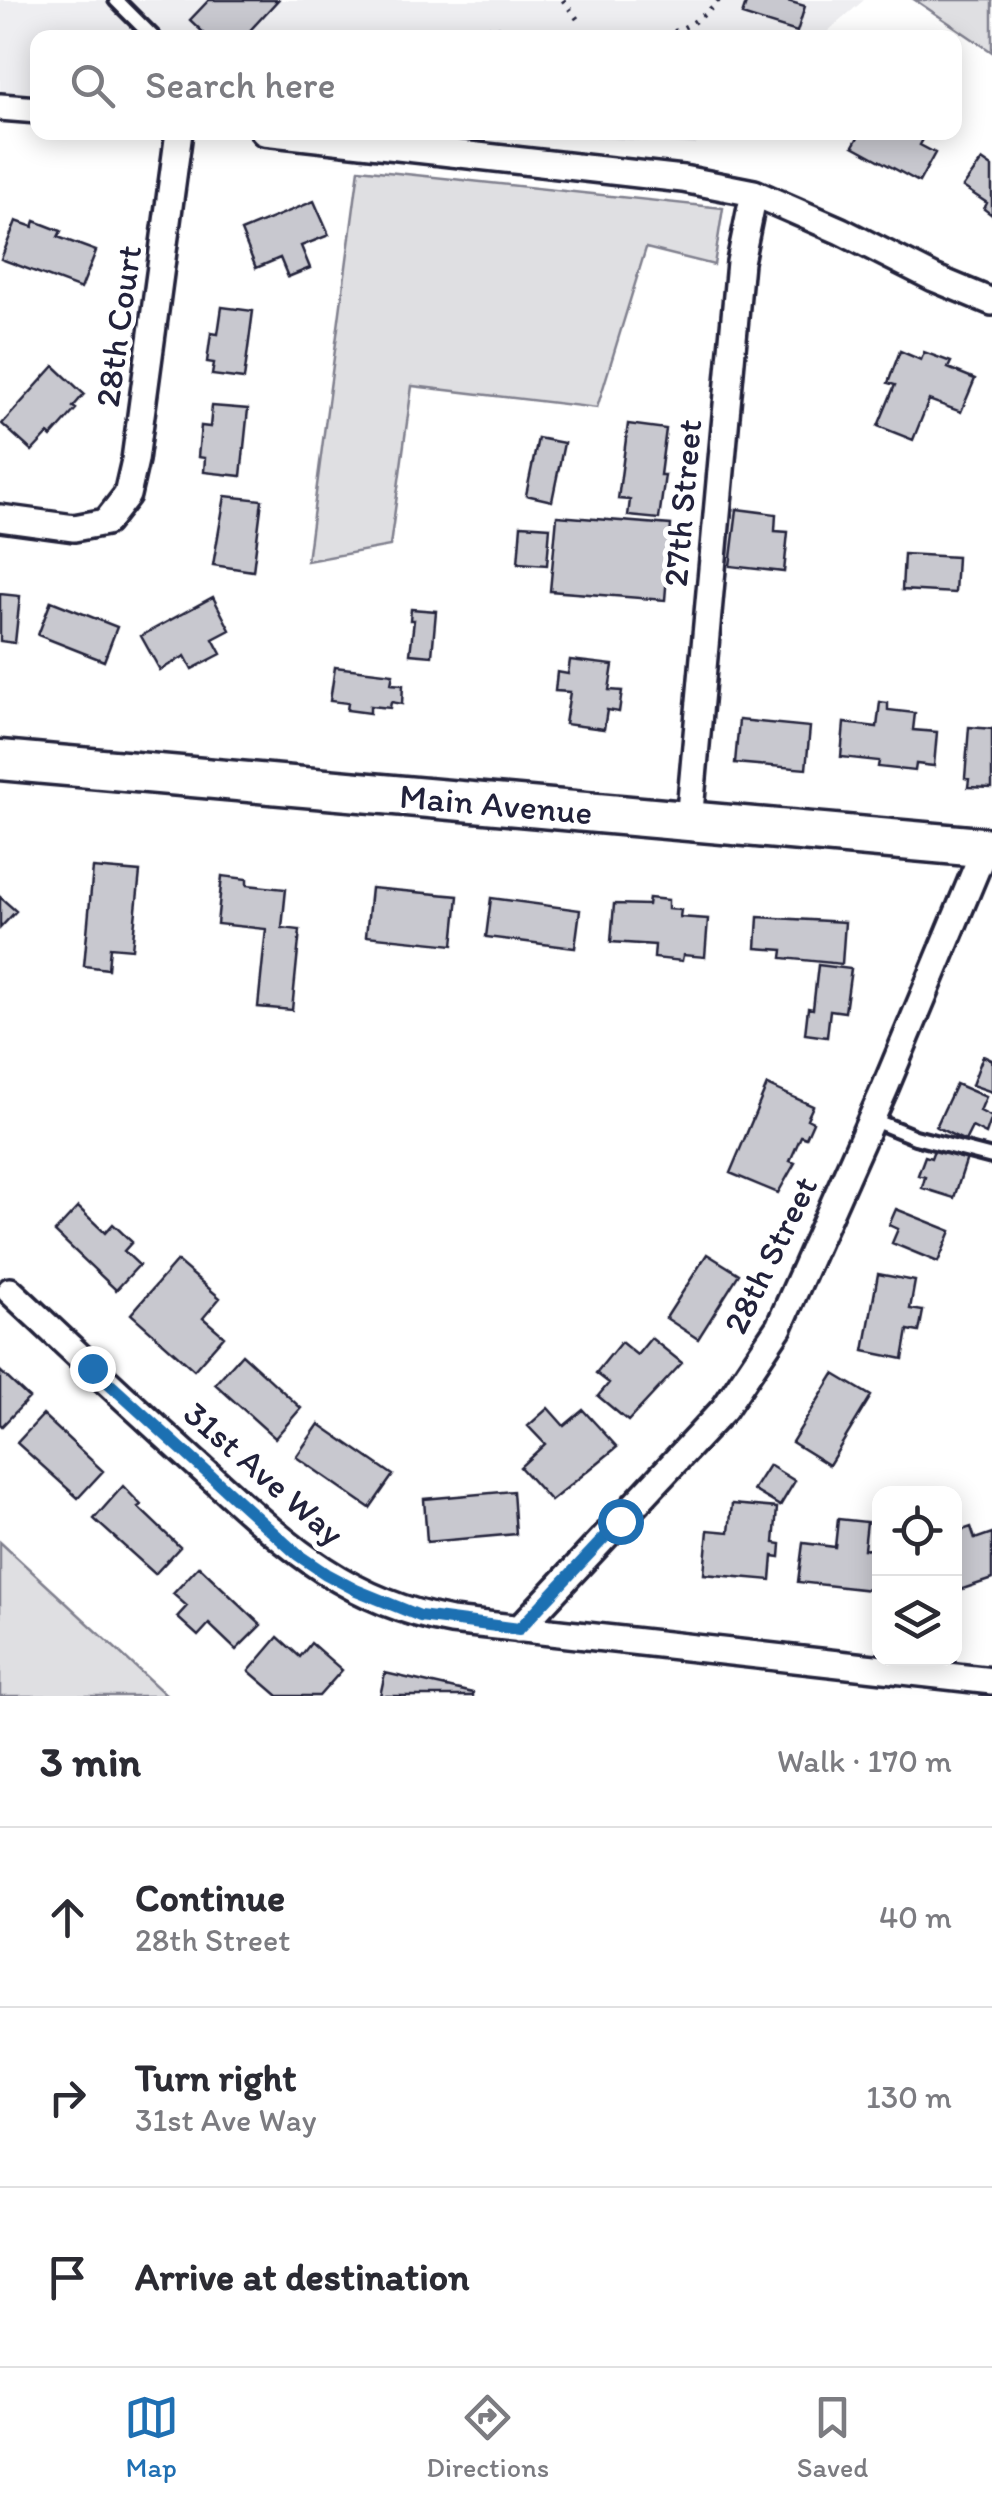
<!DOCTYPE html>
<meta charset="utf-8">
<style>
:root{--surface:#fff;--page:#f7f7f7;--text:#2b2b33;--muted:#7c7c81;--line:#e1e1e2;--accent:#1f6fb2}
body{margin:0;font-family:Itim,sans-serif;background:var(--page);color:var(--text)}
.controls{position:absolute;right:30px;bottom:30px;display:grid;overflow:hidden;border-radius:20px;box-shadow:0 5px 25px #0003}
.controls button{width:90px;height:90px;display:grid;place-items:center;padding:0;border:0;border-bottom:2px solid var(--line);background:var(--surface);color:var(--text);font:50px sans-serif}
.stop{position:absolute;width:30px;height:30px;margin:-22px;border:8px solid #1f6fb2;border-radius:50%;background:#fff}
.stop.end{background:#1f6fb2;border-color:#fff;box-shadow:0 2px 10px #0008}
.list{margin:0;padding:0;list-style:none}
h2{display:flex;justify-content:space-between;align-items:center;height:130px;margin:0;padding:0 40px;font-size:42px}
h2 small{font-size:32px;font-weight:400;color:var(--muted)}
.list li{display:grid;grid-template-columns:65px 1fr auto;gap:30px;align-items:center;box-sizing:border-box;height:180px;padding:0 40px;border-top:2px solid var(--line)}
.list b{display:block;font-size:38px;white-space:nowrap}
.list p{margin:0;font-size:32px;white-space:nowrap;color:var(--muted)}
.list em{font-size:32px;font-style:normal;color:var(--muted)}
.icon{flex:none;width:55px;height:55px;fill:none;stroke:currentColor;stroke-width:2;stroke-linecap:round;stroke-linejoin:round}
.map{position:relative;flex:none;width:992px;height:1696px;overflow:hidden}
.search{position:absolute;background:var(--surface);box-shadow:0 5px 25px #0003;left:30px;right:30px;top:30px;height:110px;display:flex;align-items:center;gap:25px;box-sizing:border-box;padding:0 35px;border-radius:20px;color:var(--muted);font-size:38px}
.sheet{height:670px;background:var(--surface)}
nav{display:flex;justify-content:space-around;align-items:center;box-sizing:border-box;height:140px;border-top:2px solid var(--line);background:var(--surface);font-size:28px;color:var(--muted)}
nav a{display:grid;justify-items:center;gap:5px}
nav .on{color:var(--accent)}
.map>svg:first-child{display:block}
.built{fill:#eeeef1}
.green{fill:#dfdfe2;stroke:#80808e;stroke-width:2.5}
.building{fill:#c8c8cf;stroke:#22223b;stroke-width:2.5}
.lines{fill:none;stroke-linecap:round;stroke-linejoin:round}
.service-casing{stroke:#22223b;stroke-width:20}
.minor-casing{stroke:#22223b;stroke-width:32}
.secondary-casing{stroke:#22223b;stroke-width:45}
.path{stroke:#22223b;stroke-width:5;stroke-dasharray:2.5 8;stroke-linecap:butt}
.service{stroke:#fff;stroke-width:12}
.minor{stroke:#fff;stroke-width:25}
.secondary{stroke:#fff;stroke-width:38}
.route{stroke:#1f6fb2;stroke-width:12}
.labels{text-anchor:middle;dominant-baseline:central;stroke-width:10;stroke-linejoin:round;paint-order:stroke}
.street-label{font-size:35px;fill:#22223b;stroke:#fff}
</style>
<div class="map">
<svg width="992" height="1696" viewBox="0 0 992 1696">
<rect width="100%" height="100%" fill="#fff"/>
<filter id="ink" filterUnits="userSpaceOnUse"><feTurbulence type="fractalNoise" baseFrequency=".01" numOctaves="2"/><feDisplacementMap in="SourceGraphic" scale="20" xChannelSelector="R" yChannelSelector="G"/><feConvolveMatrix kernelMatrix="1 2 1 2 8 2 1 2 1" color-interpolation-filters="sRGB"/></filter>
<g filter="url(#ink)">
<!-- built -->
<path class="built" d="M0,0H864L820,38H38L37,94L0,91Z
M530,133H710L695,145Z"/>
<!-- green -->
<path class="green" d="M915,0H992V52Z
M359,169L723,208L714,265L646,248L597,408L412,386L390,546L307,561Z
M0,1542L167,1696H0Z"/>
<!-- building -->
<path class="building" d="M209,0H278L243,38H209L190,20Z
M747,0H784L805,6L797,32L742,15Z
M861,132H927L920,145L935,153L919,182L853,146Z
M982,160L992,167V215L984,209L987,203L963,187Z
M314,201L329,235L301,246L310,268L288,277L280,258L256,268L241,231Z
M16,221L33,227L35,221L61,231L58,237L96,251L81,289L1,259Z
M222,307L253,311L244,379L212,375L214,363L207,362L211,333L218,334Z
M900,351L921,360L924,352L951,362L948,368L975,379L961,412L929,400L913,440L878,426L895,385L888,383Z
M54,366L84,394L73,407L76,409L51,437L48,434L32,451L2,424Z
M212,406L248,409L241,476L204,472L205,458L198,457L201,426L210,427Z
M628,424L666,429L660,475H665L659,519L628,516L630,500L618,499Z
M538,438L564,443L552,501L526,495Z
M225,496L262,500L253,571L213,565Z
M737,509L776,514L775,531L788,532L784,572L730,566Z
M557,516L671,525L665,600L550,591Z
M521,525L550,527L547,565L518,563Z
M904,554L957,557L955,593L902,590Z
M0,594L20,596L15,643L0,641Z
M213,597L230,630L213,639L221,654L192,669L185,656L160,670L141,636Z
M51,601L117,627L104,661L38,635Z
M411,609L436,611L432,656L410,654L414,620H410Z
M570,660L613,665L609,690L622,691L619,712L607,710L604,729L565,724L570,692L555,691L557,672L568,674Z
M335,667L393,674L391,684L403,685L402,704L391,702L390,708L370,706V713L347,710L348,703L330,701Z
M880,702L888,703V710L915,713L913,730L937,732L934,766L916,764L915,771L878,767L879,761L841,757L844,723L877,727Z
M739,720L810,727L806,769L735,763Z
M969,727L992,729V788L968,787L969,779L965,778Z
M93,868L140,872L132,949L110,947L108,969L84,966Z
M222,876L247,879V885L286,889L282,928L300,930L292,1010L258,1007L266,929L217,924Z
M371,888L458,896L453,945L366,936Z
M0,897L16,911L0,928Z
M491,898L580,910L575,948L486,937Z
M649,898L668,900V909L681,910L680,917L708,919L705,957L683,955L682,961L654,958L655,945L611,942L614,904L648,905Z
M758,917L845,922L842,964L782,958L783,950L756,948Z
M818,965L851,969L845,1012L830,1010L827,1037L805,1034L808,1008L813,1009Z
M983,1056L992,1060V1092L972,1085Z
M956,1084L986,1097L980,1111L992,1117L986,1134L972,1127L965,1141L936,1127Z
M767,1085L813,1106L807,1119L813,1122L806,1138L801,1136L790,1161L795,1163L778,1193L730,1173Z
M935,1147L967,1158L954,1198L922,1188L925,1177L918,1175L925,1156L931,1158Z
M78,1207L105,1233L113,1224L132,1242L124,1251L139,1265L116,1290L55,1232Z
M896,1209L951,1231L938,1262L892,1243L898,1229L889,1225Z
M707,1254L739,1274L698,1339L666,1318Z
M177,1261L220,1298L203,1318L224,1336L194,1370L131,1314Z
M878,1274L915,1281L910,1309L923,1311L919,1332L908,1330L903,1359L864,1351Z
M651,1338L682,1363L628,1421L598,1396L609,1383L596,1373L621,1342L637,1355Z
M242,1354L301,1408L275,1438L215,1384Z
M0,1371L29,1398L2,1426L0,1424Z
M834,1374L871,1396L829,1465L792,1442Z
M548,1408L564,1426L583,1410L617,1447L551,1501L520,1467L545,1444L528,1426Z
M43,1415L103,1471L78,1498L17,1443Z
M319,1424L393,1475L370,1508L296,1457Z
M769,1465L795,1481L780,1506L753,1490Z
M123,1486L141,1505L138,1507L180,1547L155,1574L94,1519Z
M513,1491L516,1534L427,1542L424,1499Z
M732,1504L777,1508L774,1543L781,1544L780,1557L773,1556L771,1580L704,1574L708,1530L729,1532Z
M838,1519L867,1522L864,1549L880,1550V1591L798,1582L803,1543L835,1547Z
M971,1527L975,1539L992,1533V1579L954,1592V1533Z
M199,1566L261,1625L236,1650L209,1624L198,1636L177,1617L187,1606L173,1594Z
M278,1637L300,1657L311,1643L342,1670L319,1696H278L249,1671Z
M385,1673L473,1693V1696H380Z"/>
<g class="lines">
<defs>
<path id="service" d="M116,0L154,38
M871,1119L915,1137L992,1157"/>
<path id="minor" d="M0,107L38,110
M264,132L683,179L754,193L841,231L934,278L992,302
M0,518L74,528L106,522L127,495L135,460L179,132
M689,822L740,262L754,193
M10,1291C73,1350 136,1410 201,1468C280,1539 341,1601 451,1621L992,1681
M519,1629L724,1409L779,1327L885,1088L985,848"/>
<path id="secondary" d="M0,760L992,848"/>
</defs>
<!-- service casing -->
<use href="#service" class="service-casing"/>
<!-- minor casing -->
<use href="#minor" class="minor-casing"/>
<!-- secondary casing -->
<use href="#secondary" class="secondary-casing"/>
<!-- path -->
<path class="path" d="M563,0L578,20
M436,38C511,0 642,88 719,0"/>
<!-- service -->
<use href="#service" class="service"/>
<!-- minor -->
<use href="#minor" class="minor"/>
<!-- secondary -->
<use href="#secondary" class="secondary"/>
</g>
</g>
<g class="lines" filter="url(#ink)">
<!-- route -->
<path class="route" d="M92,1368L298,1555L326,1574L356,1590L420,1616L519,1629L620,1521"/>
</g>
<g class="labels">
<!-- street labels -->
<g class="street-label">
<text transform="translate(118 326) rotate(-82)">28th Court</text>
<text transform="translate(682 503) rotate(-85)">27th Street</text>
<text transform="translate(496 804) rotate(5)">Main Avenue</text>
<text transform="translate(770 1255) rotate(-64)">28th Street</text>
<text transform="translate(264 1473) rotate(41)">31st Ave Way</text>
</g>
</g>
</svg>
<div class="controls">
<button><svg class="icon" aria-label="locate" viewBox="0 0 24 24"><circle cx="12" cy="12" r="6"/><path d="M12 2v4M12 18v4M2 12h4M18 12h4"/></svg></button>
<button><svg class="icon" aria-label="layers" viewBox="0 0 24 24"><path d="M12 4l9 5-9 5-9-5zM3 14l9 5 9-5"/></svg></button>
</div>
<div class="stop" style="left:620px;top:1521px"></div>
<div class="stop end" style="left:92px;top:1368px"></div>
<div class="search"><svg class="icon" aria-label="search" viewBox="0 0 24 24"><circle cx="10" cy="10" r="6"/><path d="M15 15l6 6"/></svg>Search here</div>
</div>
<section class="sheet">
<h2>3 min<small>Walk · 170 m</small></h2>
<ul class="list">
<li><svg class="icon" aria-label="ahead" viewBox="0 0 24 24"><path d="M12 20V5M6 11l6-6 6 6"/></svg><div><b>Continue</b><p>28th Street</p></div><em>40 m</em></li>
<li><svg class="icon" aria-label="right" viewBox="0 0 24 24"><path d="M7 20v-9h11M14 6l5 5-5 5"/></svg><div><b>Turn right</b><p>31st Ave Way</p></div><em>130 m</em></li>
<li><svg class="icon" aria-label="arrive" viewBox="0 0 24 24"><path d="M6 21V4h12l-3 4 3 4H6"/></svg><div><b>Arrive at destination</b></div></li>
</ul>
</section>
<nav>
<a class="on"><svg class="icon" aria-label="map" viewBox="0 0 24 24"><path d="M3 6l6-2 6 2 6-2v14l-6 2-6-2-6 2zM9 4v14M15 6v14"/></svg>Map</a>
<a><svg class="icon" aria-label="directions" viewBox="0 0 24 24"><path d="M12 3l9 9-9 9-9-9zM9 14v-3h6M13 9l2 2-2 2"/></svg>Directions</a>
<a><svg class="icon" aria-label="saved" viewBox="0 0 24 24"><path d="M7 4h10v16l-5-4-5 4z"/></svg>Saved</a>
</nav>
